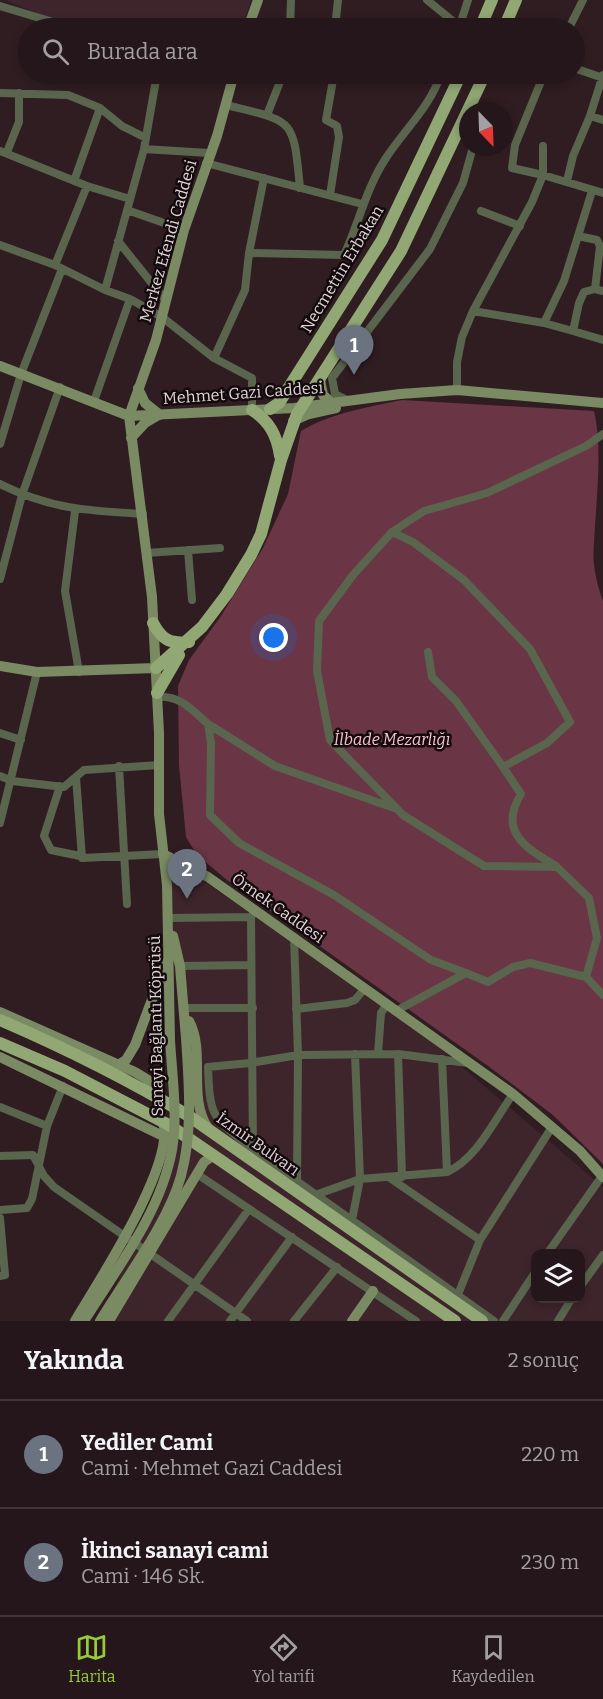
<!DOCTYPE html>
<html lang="tr">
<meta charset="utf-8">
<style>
:root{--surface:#24161a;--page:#2c1f23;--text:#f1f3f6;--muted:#a39fa2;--line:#413539;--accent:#98cb37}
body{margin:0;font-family:Bitter,serif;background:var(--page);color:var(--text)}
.controls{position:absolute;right:18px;bottom:18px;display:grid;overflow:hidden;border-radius:12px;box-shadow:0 3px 9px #0003}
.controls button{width:54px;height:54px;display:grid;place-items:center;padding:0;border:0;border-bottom:2px solid var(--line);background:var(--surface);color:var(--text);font:30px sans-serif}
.compass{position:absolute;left:459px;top:102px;width:54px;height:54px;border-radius:50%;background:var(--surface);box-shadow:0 3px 9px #0003;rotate:157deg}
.you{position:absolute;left:274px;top:638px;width:21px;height:21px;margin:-15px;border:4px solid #fff;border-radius:50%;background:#1a73e8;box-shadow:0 0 0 9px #1a73e833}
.badge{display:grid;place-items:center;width:39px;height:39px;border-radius:50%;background:var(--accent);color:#fff;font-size:20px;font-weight:700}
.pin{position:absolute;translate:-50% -50px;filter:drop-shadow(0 2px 3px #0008)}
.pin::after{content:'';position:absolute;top:32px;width:21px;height:18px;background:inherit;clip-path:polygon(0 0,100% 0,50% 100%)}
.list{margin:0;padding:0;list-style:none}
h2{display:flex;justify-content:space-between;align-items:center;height:78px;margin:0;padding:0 24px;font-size:26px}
h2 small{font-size:20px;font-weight:400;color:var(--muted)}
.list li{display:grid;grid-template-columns:39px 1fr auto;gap:18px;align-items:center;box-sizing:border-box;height:108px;padding:0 24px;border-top:2px solid var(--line)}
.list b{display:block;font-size:22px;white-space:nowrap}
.list p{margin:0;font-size:20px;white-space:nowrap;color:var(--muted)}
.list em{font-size:20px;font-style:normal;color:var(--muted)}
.icon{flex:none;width:33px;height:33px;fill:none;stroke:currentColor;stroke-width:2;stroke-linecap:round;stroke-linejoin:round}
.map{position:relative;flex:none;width:603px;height:1321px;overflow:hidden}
.search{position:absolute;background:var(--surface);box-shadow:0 3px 9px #0003;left:18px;right:18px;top:18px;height:66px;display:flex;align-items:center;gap:15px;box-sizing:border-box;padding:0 21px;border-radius:33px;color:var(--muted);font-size:22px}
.sheet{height:294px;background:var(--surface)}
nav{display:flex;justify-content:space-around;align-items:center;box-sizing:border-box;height:84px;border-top:2px solid var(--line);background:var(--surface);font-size:16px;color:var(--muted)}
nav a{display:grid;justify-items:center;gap:3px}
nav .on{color:var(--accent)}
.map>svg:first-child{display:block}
.built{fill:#3e252c;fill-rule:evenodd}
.green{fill:#6a3544}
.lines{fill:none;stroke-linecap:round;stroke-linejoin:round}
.street{stroke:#5a654d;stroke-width:8}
.secondary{stroke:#7a8b63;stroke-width:10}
.primary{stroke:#92a874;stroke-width:12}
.secondary-bridge{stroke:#7a8b63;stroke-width:10}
.labels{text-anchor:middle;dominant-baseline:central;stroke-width:5;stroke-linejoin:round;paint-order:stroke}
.street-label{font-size:16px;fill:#e2d4d7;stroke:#120a0c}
.park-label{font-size:16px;font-style:italic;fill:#fcc0cf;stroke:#120a0c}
</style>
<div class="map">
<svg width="603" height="1321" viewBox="0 0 603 1321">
<rect width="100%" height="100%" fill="#301d22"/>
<!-- built -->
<path class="built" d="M5,0H251L242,28H84L64,24Z
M163,854L396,1011L603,1187V1321H100L189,1119ZM536,1254H580V1298H536Z"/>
<!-- green -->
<path class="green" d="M402,400L594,411C603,448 596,502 594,543C592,563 596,582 603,601V1164L553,1115L488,1066L227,880L197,855L186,837L179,765L178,686L189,660L221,616L263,548L288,494L301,431C331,413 368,407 402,400Z"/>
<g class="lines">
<!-- street -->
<path class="street" d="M427,0L459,26
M0,6L73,28
M290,28L291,0
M335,28L338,0
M459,28L468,0
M569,28L583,0
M574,68L603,78
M409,74L438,82
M0,93L68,95L100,108L122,126L146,138
M226,105C295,122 293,117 300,188
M267,115L283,74
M590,116L603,75
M543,146V175L512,168L515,145L544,74
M144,149L209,153
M0,151L87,186L130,199
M7,152L19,122V93
M206,163L362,204
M74,181L100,108
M567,181L573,156L590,116L603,120
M330,195L339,137L337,126L326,120L334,74
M127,210L184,230
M481,211L520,226
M578,236L597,240L600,246L595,289
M118,241L166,301
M0,245L55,265L105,290L130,299L94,401
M249,253L344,255C359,223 366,188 386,158C405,129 430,107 441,74
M55,265L87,186
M105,290L144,149L157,74
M130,299L162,317L214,358L252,378V410
M473,311L544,323L564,281L592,191
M544,323L573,331L579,303L584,292L595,289L603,291
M573,331L603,340
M214,358L245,290L249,253L264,178
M457,390V362L462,337L473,311L532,202L543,175L603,193
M347,400L335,394L332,378L430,249L463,183L473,147
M603,434L586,446L487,493L424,511L392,532L353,575L319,621L317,671L330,740L403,815L484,866L557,867L589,898L597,938L586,977L603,995
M0,444L21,374L62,269
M0,484C50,509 89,511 143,514
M75,511L65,591L79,672
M392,532L413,542L464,580L530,649L570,722L547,743L503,767L521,794C498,831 525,848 556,866
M188,550L192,600
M147,553L220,548
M0,579L22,495L60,387
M428,652L432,677L456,701L503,767
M157,697C180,695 192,710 208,724L211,743L210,815L239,843L334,895L431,960L466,973
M208,724L275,766L394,808
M0,733L21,740
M119,766L127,904
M0,776L12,781L64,787L84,770L159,765
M76,777L82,858L163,854
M60,786L44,836L51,850L80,856
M0,823L37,672
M168,918L251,917
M294,937L298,1055L297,1179
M180,966L251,965
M184,1008H253
M296,1009L347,1003L355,1000L365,988
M396,1011L466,973L488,982L513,967L530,963L586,977
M378,1054L381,1013L387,1004
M398,1054L402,1177
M442,1059L447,1172
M468,1063L398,1054L298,1055L250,1063L208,1067C210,1121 213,1116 253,1150L494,1321
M0,1107L47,1126
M253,1150L251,917L255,911
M0,1156L33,1155L44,1176L54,1187L247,1321
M197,1174L416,1321
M390,1178L480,1240
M318,1194L360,1179L447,1172C477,1159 495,1119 513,1094
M0,1210L27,1208L32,1199L47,1126L63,1086
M0,1218L5,1275L0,1276
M352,1220L360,1179L355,1054
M547,1254L602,1176
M580,1287L603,1255
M457,1297L480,1240L552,1127
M168,1321L249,1209
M230,1321L292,1237
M294,1321L337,1267
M503,1321L536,1271
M558,1321L572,1298"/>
<!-- secondary -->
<path class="secondary" d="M248,28L258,0
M0,366L129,416L294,408L400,394L457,390L603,403
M320,380L323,395L331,402
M138,388L145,403L160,415
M293,421L309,414L336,408
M131,438L145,423L157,416
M0,666L37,672L156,668
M163,854L208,877L513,1094L580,1151L603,1177
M173,936L180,966L186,1038
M0,1012L135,1072L148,1080L150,1093
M189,1021C206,1052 187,1097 208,1128
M170,1040L167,885L159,814V733L152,597L129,416L156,340L184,230L217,136L234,74
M0,1057L165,1137
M115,1067L126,1060L135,1045L166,962
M75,1321C98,1282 176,1164 163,1122
M109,1321L204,1162L214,1155
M352,1321L373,1291"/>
<!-- primary -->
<path class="primary" d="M480,28L492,0
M504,28L516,0
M270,409L279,403L382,240L461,74
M252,410C269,421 277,435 280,456
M153,623C162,640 170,644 189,642
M156,668L202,627L227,594L251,555L261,534L281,460L297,414L401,251L485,74
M157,693L179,655
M0,1020C65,1048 129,1080 189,1116L482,1321
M0,1043L65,1071L169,1125L455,1321"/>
<!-- secondary-bridge -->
<path class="secondary-bridge" d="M84,1321C117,1268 161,1212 172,1150C178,1115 172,1075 170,1040
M100,1321C126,1278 168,1223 181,1176C193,1132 189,1083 186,1038"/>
</g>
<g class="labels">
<!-- street labels -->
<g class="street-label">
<text transform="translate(168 241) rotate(-74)">Merkez Efendi Caddesi</text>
<text transform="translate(342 269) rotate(-59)">Necmettin Erbakan</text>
<text transform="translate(243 393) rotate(-4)">Mehmet Gazi Caddesi</text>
<text transform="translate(278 908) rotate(35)">Örnek Caddesi</text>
<text transform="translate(156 1026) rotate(-91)">Sanayi Bağlantı Köprüsü</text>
<text transform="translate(258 1144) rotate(35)">İzmir Bulvarı</text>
</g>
<!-- park labels -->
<g class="park-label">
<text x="392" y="739">İlbade Mezarlığı</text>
</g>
</g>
</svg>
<div class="controls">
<button><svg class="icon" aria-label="layers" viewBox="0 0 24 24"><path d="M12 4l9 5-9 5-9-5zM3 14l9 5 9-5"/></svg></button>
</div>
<svg class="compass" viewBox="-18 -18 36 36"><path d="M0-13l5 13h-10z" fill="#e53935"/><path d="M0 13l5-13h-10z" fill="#a39fa2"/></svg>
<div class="you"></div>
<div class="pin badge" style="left:354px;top:375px;background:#6b7280">1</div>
<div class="pin badge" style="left:187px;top:899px;background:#6b7280">2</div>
<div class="search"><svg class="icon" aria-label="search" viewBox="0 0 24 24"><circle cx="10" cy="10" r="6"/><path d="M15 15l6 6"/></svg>Burada ara</div>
</div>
<section class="sheet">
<h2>Yakında<small>2 sonuç</small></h2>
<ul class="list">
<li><span class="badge" style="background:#6b7280">1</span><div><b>Yediler Cami</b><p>Cami · Mehmet Gazi Caddesi</p></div><em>220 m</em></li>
<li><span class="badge" style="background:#6b7280">2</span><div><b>İkinci sanayi cami</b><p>Cami · 146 Sk.</p></div><em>230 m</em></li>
</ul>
</section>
<nav>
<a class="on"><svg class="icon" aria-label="map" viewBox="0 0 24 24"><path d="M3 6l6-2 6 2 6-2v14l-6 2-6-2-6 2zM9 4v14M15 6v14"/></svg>Harita</a>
<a><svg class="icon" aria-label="directions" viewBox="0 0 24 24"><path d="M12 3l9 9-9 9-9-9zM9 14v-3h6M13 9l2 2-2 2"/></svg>Yol tarifi</a>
<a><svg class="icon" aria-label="saved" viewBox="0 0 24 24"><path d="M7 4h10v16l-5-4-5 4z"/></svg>Kaydedilen</a>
</nav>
